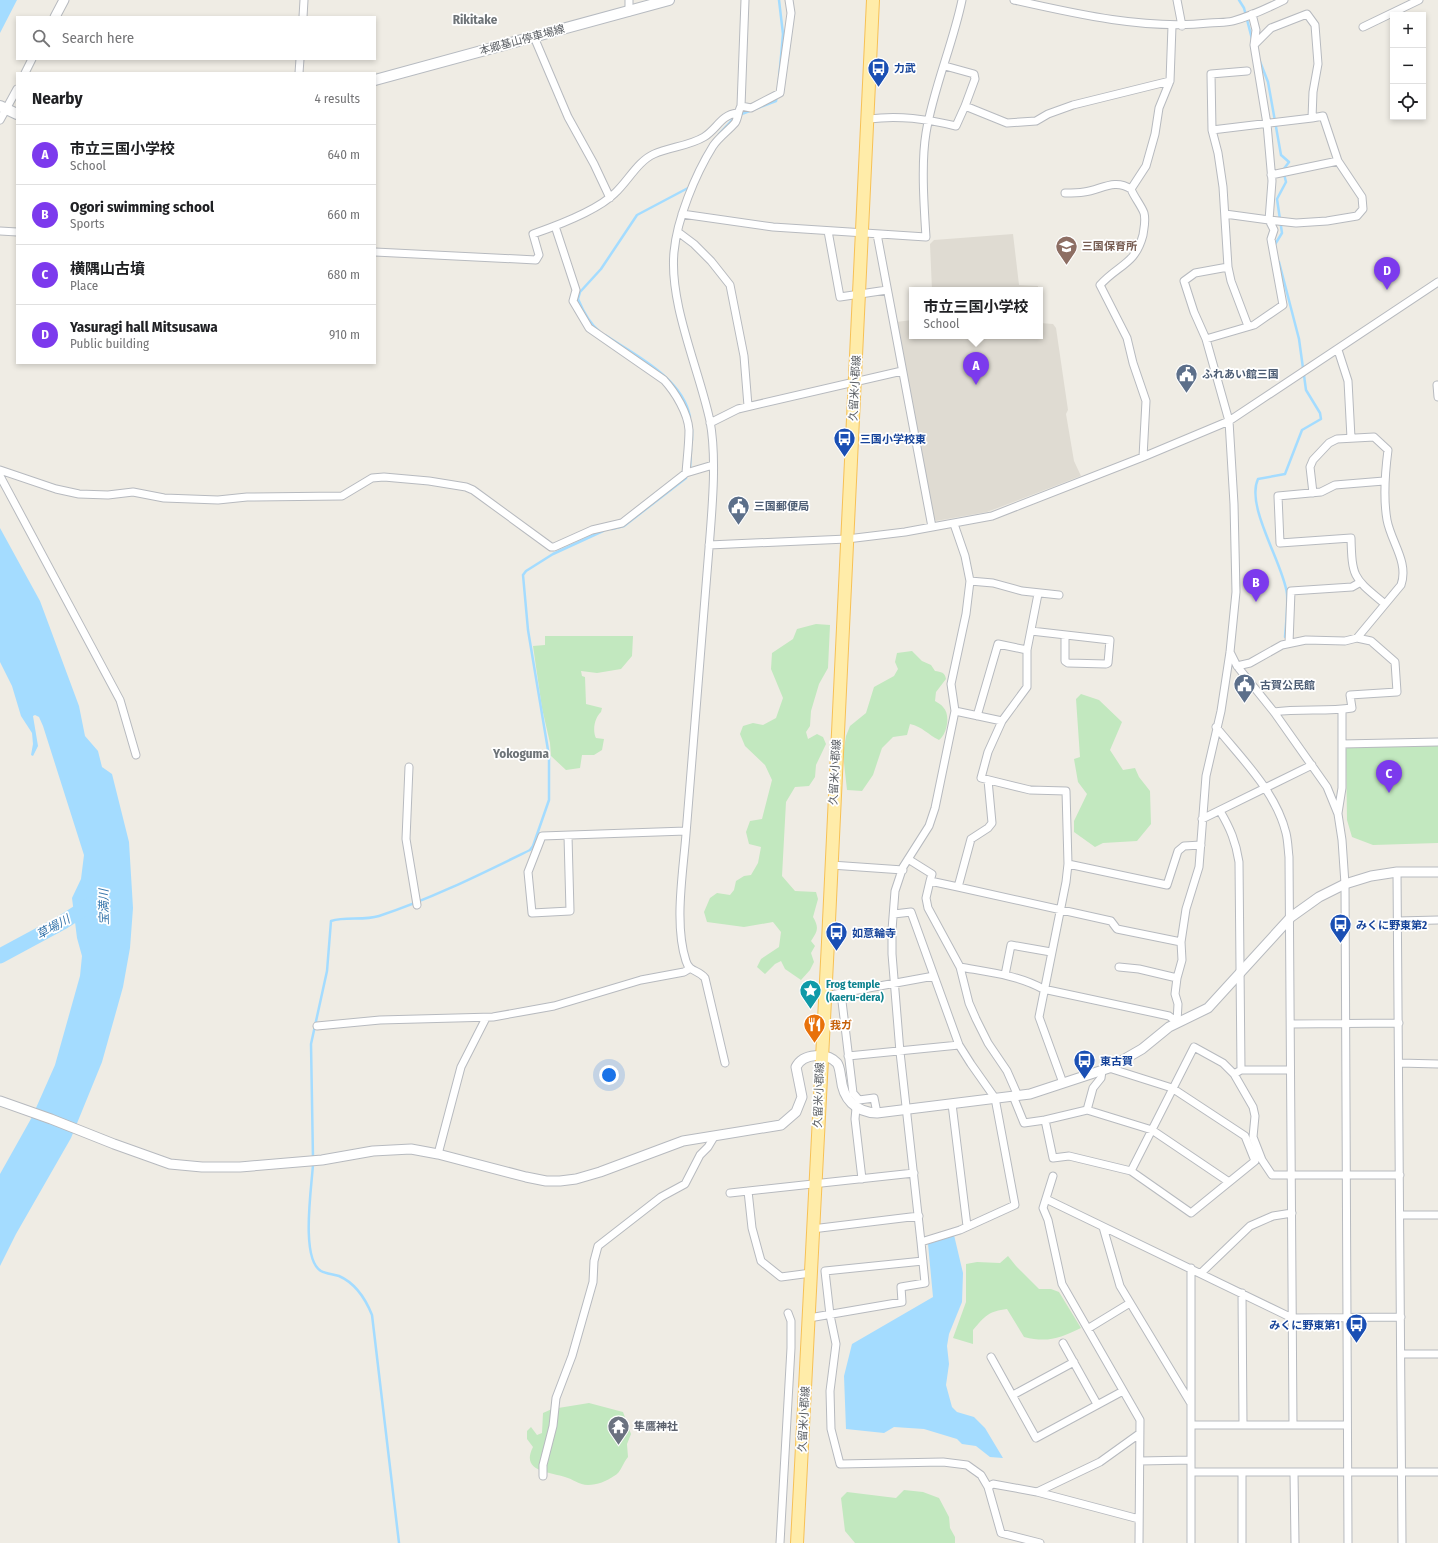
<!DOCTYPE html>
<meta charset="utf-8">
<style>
:root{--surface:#fff;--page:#f6f6f6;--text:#202124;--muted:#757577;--line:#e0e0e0;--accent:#7c3aed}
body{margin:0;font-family:"Fira Sans Condensed","Noto Sans JP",sans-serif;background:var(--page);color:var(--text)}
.controls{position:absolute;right:12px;top:12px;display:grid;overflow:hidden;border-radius:0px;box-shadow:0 2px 6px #0003}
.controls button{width:36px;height:36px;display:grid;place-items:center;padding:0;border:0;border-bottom:1px solid var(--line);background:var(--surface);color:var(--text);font:20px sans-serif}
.you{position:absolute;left:609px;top:1075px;width:14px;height:14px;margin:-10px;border:3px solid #fff;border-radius:50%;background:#1a73e8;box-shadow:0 0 0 6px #1a73e833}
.badge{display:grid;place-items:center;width:26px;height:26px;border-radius:50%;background:var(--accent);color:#fff;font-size:13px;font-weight:700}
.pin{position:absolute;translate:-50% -33px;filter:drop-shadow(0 1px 2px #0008)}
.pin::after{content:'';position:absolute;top:21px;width:14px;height:12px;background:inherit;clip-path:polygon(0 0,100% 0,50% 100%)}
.popup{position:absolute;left:909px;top:287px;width:134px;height:52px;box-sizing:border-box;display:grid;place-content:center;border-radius:0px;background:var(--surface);filter:drop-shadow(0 1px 3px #0005);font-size:13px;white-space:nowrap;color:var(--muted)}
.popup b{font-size:15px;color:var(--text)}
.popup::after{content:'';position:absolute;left:50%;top:100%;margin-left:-8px;border:8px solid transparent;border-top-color:var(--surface)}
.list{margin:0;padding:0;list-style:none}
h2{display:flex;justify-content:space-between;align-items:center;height:52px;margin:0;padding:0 16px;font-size:17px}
h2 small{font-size:13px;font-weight:400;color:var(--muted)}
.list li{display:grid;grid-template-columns:26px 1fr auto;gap:12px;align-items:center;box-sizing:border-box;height:60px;padding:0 16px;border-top:1px solid var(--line)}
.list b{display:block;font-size:15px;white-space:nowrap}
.list p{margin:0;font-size:13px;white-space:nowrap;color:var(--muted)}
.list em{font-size:13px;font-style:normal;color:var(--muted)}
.icon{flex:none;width:22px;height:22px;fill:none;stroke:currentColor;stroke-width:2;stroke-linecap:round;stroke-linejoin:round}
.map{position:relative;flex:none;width:1438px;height:1543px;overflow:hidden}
.search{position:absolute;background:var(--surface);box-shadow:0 2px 6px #0003;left:16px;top:16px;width:360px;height:44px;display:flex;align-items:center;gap:10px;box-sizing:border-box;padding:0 14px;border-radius:0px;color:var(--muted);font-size:15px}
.panel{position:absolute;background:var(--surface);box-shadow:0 2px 6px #0003;left:16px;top:72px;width:360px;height:292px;border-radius:0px}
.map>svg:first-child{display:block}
.education{fill:#dfdbd2}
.green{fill:#c2e8bf}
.water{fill:#a4dcff}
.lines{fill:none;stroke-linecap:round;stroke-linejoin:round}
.stream{stroke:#a4dcff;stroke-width:2.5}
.river{stroke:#a4dcff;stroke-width:15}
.minor-casing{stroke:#b7babf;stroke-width:9}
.tertiary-casing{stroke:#b7babf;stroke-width:11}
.secondary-casing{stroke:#b7bbc1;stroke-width:12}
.primary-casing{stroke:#f7c155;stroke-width:14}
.minor{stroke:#fff;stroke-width:7}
.tertiary{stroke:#fff;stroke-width:9}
.secondary{stroke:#fff;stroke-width:10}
.primary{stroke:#ffeca9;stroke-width:12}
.labels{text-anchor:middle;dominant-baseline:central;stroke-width:3.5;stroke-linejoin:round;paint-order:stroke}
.street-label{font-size:11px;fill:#5c6065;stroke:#fff}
.transit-label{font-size:11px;font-weight:bold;fill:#164399;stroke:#fff;text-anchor:start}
.education-label{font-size:11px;font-weight:bold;fill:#785e54;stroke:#fff;text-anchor:start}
.service-label{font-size:11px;font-weight:bold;fill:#4e5e75;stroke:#fff;text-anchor:start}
.culture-label{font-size:11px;font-weight:bold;fill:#0d838f;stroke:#fff;text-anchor:start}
.food-label{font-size:11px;font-weight:bold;fill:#c56008;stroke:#fff;text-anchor:start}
.worship-label{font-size:11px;font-weight:bold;fill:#5b616d;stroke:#fff;text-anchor:start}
.water-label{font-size:12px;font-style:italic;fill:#3a78ad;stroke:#fff}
.quarter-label{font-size:13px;font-weight:bold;fill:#6d7377;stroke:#fff}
</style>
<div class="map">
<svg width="1438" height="1543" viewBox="0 0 1438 1543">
<rect width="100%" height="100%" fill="#efece4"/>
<!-- education -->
<path class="education" d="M1013,234L1019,285L1038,286V290H932L930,244L934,240Z
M912,320V336H1040V323L1053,324L1056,328L1068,410L1066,414L1074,461L1081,476L987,512L936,521L934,519L896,322Z"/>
<!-- green -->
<path class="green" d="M816,624L830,625L828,668L819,684L811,711L810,726L806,732L808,739L817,734L823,737L826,744L816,765L815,777L809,786L795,787L786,802L782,876L795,891L816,892L818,899L813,917C819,927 818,931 811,941L815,946L811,953L814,962L810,970L801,980L785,969L781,961L775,964L765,974L757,967L761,959L779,947L781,932L773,922L744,927L707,922L704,912L710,898L717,893L730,895L734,890L736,881L744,876L751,875L758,863L761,847L749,844L746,832L750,821L762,819L772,780L765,765L745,746L740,734L743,726L753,723L763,725L776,718L783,698L771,669L772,653L793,639L797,629Z
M545,636H633L632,656L621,669L597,673L581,671L582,676L585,677L586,704L602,708L601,712C595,717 592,730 596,738L604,739L602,750L594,755H582L580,768L566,770L551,756L550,743L542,708L533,646L545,645Z
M912,651L922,661L931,665L935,671C941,672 945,672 946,679L936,692L935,701C938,703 942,705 943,707C951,715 947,734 939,740C927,734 923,727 910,724L907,735L893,737L882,748L873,775L862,791L847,790L843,754L846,736L850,726L866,713L874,687L894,676L898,669L895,662L897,653Z
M1081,694L1099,700L1122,722L1110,750L1123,770L1135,768L1139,777L1150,791L1151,824L1137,841L1103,843L1095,847L1074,832V821L1087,794L1078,782L1074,759L1080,757L1076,699Z
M1438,745V843L1373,845L1352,837L1347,820L1346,749L1350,746Z
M1008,1256L1016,1266L1039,1289H1051L1059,1292L1081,1328C1060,1338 1048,1343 1024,1337L1007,1309C989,1311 985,1316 973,1330V1344L953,1338L966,1302V1264L977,1262L1000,1263Z
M589,1403L623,1412L631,1434L627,1444L628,1457C623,1462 621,1473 614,1476C607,1481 597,1485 588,1485C579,1485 573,1479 565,1477C550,1472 520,1472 533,1447L527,1439V1431L531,1427L537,1435L542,1433L543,1413L552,1409Z
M904,1490L923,1492L939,1498L949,1517L950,1528L955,1537V1543H855L845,1531L841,1498L847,1492L896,1498Z"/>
<!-- water -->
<path class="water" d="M0,0H17L0,33Z
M0,528L40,601L79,706L85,736L98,751L102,767L112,774L129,842L133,908L130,948L123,987L102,1062L71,1138L16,1234L0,1266V1174L32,1117L55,1065L80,976L82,956L77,938L72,898L81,879L84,855L43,726L39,717L35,715L33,716L38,746L33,756L31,755L33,744L32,733L21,716L12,686L0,662Z
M954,1235L963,1273L962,1302L949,1334L947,1346L949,1364L946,1385L952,1407L957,1412L974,1417L985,1428L1003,1458L990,1457L976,1446L962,1444L957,1439L924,1429L894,1427L884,1433L846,1429L844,1376L852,1344L933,1297L928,1244Z"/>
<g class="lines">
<!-- stream -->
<path class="stream" d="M1239,0L1244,8L1252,39
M1259,59L1268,82L1281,155L1289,162L1283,170L1286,182L1277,199L1282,233L1274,246
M779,79L783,34L779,0
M739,115L776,101L777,95
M719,134L735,117
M1279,262L1299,339L1306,390L1320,413L1321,419L1302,430L1285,474L1258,479C1245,506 1284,565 1287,594C1288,608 1286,623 1285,637
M599,331C589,323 583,311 578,299L580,292L601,269L637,215L688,188
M605,335C635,355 683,378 690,417
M692,430V440
M690,470L691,449
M612,529L624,526L686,478
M313,1159L311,1044L327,971L331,921C346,916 363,921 379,916C431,899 481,874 530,850L533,846L549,800V756L528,630L523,575L526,571L553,554L603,531
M313,1164C312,1185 300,1259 321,1271C326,1274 333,1274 339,1276C355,1283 366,1300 372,1315L399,1543"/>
<!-- river -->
<path class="river" d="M0,956L63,922L91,904"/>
<defs>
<path id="minor" d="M1014,0C1076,14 1146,30 1209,23C1217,22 1226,23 1233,21C1251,16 1268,8 1284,0
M1177,0L1182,26
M629,12V0
M303,17L304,0
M1363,27L1419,0
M534,37L568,117L594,164L610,198
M945,66L974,74L975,79L965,106L1007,123L1036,121L1048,114L1073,105L1170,81
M1247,71L1211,74L1212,130L1218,153L1223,187L1228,267L1231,281L1248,326
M25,73L32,59
M299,73L300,59
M741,106L751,108L780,93L791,13L789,0
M869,119C899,115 926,119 956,126L965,106
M0,120L17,89
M1212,130L1312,118
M1271,175L1338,161
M1065,193C1071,193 1078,193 1084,192C1101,190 1114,178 1131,189
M682,214L773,227L926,237C924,206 921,163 926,133C933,89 953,44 962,0
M1225,214L1269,220L1272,181L1267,124L1254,45
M555,226L576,290L573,301L589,328L664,380C675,392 688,413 689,430C689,444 687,459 686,473
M0,231L17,232
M828,231L840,297L887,290
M678,232L694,244L711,261L730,285L744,356L748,406
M877,234L932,527
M375,252L536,260L539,255L533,234C556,226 598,210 615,193C628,181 638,161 654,154C670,147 689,146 704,137C717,129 721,115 737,113
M1206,339L1194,312L1184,281L1195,273L1228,267
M1338,350L1348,381L1351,438
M1437,385L1438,397
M710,423L738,409L902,371
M1143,457L1146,401L1133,363L1127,338L1100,285C1119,264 1135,265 1143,235C1144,227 1146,221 1144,213C1141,205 1134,197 1131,189L1146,166L1155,134L1159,108L1170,81L1172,26
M0,470L56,489L79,494L108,495L133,492L164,498L218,500L247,497L342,496L372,478L384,477L429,481L466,487L473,490L551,547H554L592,530L622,523L686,473L713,465
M0,476L120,700L136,755
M1384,481L1335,485L1321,492L1278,496L1280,543L1351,538C1352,579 1354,578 1385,604
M1313,493L1310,467L1313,460L1329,443L1337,439L1374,437L1388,450C1385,473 1383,497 1387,520C1391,542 1409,562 1401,585L1357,638
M709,545L847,539L905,532L992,516L1143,457L1229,421L1438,282
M970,581L993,583L1022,591L1059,595
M1038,594L1027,650V687L1002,721L988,752L981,778L1030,790L1066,791L1068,864L1066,882L1039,1017L1063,1083
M1031,631L1110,640L1108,663L1106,664L1068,663L1065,661V635
M1289,643L1291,591L1352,587L1359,583
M1230,652L1237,666L1274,712L1327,787L1338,814L1342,840L1345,884L1348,1543
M1237,666L1250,663L1282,645L1306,640L1345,641L1357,638L1371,641L1395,662L1397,692L1350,695L1352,708C1326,712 1300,708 1274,712
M955,711L1002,721
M977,716L998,644L1027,650
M1216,727C1242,759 1276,792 1286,833C1288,841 1288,849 1289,857L1293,1425
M1342,744L1438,742
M409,767L406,839L417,905
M988,780L992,823L988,828L971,839L958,887L1111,921L1117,929L1181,942
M1220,811C1230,828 1236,842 1239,862L1241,1070L1234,1074L1253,1107L1255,1116L1253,1137L1262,1160L1272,1175H1400
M1338,813L1342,788V709
M1202,819L1312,765
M568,836L570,911L532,913L528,872L542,836L686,831
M908,859L932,874L930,881L958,887
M1068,864L1167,885L1178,851L1184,846L1201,845
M831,865L903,870
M1397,872L1402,1543
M930,881L926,898L928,908L960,967L969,1003L976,1019L988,1043L1007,1071L1018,1096
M1398,921L1438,920
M960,967C988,972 1018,975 1043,989L1169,1016L1177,1022
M1119,967L1139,969L1177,978
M1005,975L1011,945L1051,952
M841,993L853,1093L859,1100L874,1098L877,1113
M825,996L934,976
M1177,1022L1178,1004L1175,994L1177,978L1182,960L1181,942L1186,909L1199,867L1206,776L1221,711L1230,652L1236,592L1234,504L1229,421L1206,339L1254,325L1283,305L1271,239L1274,230L1269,220L1296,223L1327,221L1357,216L1363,209L1362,197L1338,161L1323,116L1312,118L1313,92L1318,64L1315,25L1307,14L1271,28L1254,45L1256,30L1252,14
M1291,1024L1399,1023
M317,1026L380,1020L493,1017L554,1006L641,980L684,972L689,969
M848,1056L959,1045
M725,1063L705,978C699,970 689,972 686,961C674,924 683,873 686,834C693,739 701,644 709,548C712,510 717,458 710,421C699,369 669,304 674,252C677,219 695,175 713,146C719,137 728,131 735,123C738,119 738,111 741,106L745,0
M1399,1063L1438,1064
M1109,1068L1172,1088L1245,1136L1255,1161L1191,1213L1131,1171
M1241,1070H1290
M1102,1071L1101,1078L1093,1088L1087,1110L1152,1130L1229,1182
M1013,1096L1024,1123L1045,1120L1053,1158L1069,1156L1131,1171L1194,1047L1223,1063L1234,1074
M952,1104L967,1226
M856,1108L855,1119L862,1179
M1045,1120L1087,1110
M438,1154L461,1067L486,1018
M1053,1176L1043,1208L1048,1220L1062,1284L1140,1420L1139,1543
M748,1191L752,1228L761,1261L781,1277L811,1273
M730,1193L914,1173
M1046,1199L1292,1318L1401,1317
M1400,1215H1438
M1103,1227L1120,1286L1190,1402
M812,1229L919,1216
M921,1242L900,1052L892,954V930L895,891L903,867L929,826L935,808L955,711L951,684L966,614L970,581L965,556L954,524
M923,1261L825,1271L830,1315L836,1344L830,1391L831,1429L840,1464L943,1462L967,1465L981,1475L988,1487L1001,1533L1040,1543
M1201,1273L1250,1226L1273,1216L1292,1213
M1242,1293L1243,1425
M809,1318L902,1302L901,1287L925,1283L921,1242L960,1230L1015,1205L995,1098L971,1064L959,1045L911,912L894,914
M1089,1328L1130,1303
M1063,1343L1097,1404
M1401,1354H1438
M991,1357L1036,1438L1123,1391
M1013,1395L1074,1362
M1191,1425H1347
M1140,1461L1191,1460
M1191,1472H1438
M1242,1473V1543
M1294,1473L1295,1543
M543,1476V1465L553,1426L556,1398L572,1356L593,1282L594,1261L598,1246L661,1197L685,1184L700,1155L708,1147L714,1137
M988,1487L993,1484L1037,1492L1100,1462L1139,1434
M1037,1492L1139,1519
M780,1543L791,1348V1321L788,1313
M1191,1543V1268"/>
<path id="tertiary" d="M55,17L64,0
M0,1101L51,1119L114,1144L170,1164L202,1167H240L322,1160L373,1151L411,1149L438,1154L526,1177L546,1181H560L576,1179L600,1172L683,1141L781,1125L796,1112L802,1097L796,1067C803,1053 827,1052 837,1063C840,1067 840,1074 841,1078C843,1099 855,1112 877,1113L1030,1094L1109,1068L1142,1049L1169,1027L1208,1008L1291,917L1319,897L1345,884L1371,876L1397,872H1438"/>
<path id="secondary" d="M375,80L669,0
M0,106L17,114"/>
<path id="primary" d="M797,1543L828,942L873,0"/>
</defs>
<!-- minor casing -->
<use href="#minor" class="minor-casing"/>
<!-- tertiary casing -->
<use href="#tertiary" class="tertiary-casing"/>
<!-- secondary casing -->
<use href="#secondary" class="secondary-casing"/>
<!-- primary casing -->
<use href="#primary" class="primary-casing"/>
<!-- minor -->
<use href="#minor" class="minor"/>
<!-- tertiary -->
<use href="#tertiary" class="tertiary"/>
<!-- secondary -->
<use href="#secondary" class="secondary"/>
<!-- primary -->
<use href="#primary" class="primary"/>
</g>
<!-- icons -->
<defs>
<symbol id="bus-pin" viewBox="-11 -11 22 30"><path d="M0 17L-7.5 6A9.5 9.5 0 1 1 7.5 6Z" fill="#1a4fb4" stroke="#fff"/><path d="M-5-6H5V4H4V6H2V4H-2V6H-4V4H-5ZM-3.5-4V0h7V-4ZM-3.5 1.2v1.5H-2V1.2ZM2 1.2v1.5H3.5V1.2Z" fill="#fff"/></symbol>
<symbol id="school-pin" viewBox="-11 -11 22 30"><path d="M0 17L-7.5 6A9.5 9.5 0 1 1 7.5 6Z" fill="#8d6e63" stroke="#fff"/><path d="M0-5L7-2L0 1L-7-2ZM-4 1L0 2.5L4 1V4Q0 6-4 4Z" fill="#fff"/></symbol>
<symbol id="civic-pin" viewBox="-11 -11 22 30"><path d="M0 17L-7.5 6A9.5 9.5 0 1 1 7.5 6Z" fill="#5c6f8a" stroke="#fff"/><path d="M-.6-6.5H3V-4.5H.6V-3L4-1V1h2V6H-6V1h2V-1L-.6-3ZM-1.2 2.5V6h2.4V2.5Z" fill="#fff"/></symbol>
<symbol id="sight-pin" viewBox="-11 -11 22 30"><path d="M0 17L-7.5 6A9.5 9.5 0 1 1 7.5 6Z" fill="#0f9aa8" stroke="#fff"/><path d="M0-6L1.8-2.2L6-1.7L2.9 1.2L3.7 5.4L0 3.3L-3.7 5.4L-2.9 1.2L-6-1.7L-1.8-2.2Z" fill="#fff"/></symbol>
<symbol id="restaurant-pin" viewBox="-11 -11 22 30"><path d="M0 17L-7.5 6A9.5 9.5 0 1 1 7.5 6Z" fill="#e8710a" stroke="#fff"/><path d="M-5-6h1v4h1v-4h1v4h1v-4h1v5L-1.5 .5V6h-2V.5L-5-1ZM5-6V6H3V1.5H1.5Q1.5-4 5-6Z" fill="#fff"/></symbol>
<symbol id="temple-pin" viewBox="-11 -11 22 30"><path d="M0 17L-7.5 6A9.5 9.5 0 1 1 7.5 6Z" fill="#6b7280" stroke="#fff"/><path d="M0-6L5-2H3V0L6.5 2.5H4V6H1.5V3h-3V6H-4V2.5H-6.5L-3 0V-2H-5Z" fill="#fff"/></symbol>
</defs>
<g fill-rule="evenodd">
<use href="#bus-pin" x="866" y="56" width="25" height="34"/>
<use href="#school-pin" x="1054" y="234" width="25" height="34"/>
<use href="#civic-pin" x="1174" y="362" width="25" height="34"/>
<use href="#bus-pin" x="832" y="426" width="25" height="34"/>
<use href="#civic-pin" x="726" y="494" width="25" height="34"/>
<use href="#civic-pin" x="1232" y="672" width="25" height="34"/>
<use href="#bus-pin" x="1328" y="912" width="25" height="34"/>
<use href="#bus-pin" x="824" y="920" width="25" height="34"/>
<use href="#sight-pin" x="798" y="978" width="25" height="34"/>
<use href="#restaurant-pin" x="802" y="1012" width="25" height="34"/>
<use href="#bus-pin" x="1072" y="1048" width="25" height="34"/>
<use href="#bus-pin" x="1344" y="1312" width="25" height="34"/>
<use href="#temple-pin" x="606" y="1414" width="25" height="34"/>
</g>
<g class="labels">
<!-- street labels -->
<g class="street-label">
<text transform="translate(522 40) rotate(-15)">本郷基山停車場線</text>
<text transform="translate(855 388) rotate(-87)">久留米小郡線</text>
<text transform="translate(835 772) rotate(-87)">久留米小郡線</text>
<text transform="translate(819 1095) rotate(-88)">久留米小郡線</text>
<text transform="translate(804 1419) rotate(-87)">久留米小郡線</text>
</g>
<!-- transit labels -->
<g class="transit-label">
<text x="894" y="68">力武</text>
<text x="860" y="439">三国小学校東</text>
<text x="1356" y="925">みくに野東第2</text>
<text x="852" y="933">如意輪寺</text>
<text x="1100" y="1061">東古賀</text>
<text x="1340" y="1325" text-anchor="end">みくに野東第1</text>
</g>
<!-- education labels -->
<g class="education-label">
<text x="1082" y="246">三国保育所</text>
</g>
<!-- service labels -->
<g class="service-label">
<text x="1202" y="374">ふれあい館三国</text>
<text x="754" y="506">三国郵便局</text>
<text x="1260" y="685">古賀公民館</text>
</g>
<!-- culture labels -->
<g class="culture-label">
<text x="826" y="984">Frog temple<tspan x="826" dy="13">(kaeru-dera)</tspan></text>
</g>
<!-- food labels -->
<g class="food-label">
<text x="830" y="1025">我ガ</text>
</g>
<!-- worship labels -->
<g class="worship-label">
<text x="634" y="1426">隼鷹神社</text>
</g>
<!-- water labels -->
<g class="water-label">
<text transform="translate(104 907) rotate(-91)">宝満川</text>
<text transform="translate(53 927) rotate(-29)">草場川</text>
</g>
<!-- quarter labels -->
<g class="quarter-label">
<text x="475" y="19">Rikitake</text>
<text x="521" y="753">Yokoguma</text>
</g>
</g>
</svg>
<div class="controls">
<button>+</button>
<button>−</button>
<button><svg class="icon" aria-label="locate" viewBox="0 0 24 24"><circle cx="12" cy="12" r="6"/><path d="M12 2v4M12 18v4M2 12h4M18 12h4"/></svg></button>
</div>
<div class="you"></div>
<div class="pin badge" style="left:976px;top:385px">A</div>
<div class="popup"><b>市立三国小学校</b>School</div>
<div class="pin badge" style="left:1256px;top:602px">B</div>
<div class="pin badge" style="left:1389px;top:793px">C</div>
<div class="pin badge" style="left:1387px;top:290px">D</div>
<div class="search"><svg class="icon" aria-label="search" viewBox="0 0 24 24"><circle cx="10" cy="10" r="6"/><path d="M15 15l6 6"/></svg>Search here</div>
<section class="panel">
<h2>Nearby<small>4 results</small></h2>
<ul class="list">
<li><span class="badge">A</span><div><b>市立三国小学校</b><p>School</p></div><em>640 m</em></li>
<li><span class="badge">B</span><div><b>Ogori swimming school</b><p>Sports</p></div><em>660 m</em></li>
<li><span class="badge">C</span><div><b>横隅山古墳</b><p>Place</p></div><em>680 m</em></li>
<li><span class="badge">D</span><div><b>Yasuragi hall Mitsusawa</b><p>Public building</p></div><em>910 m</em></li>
</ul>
</section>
</div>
